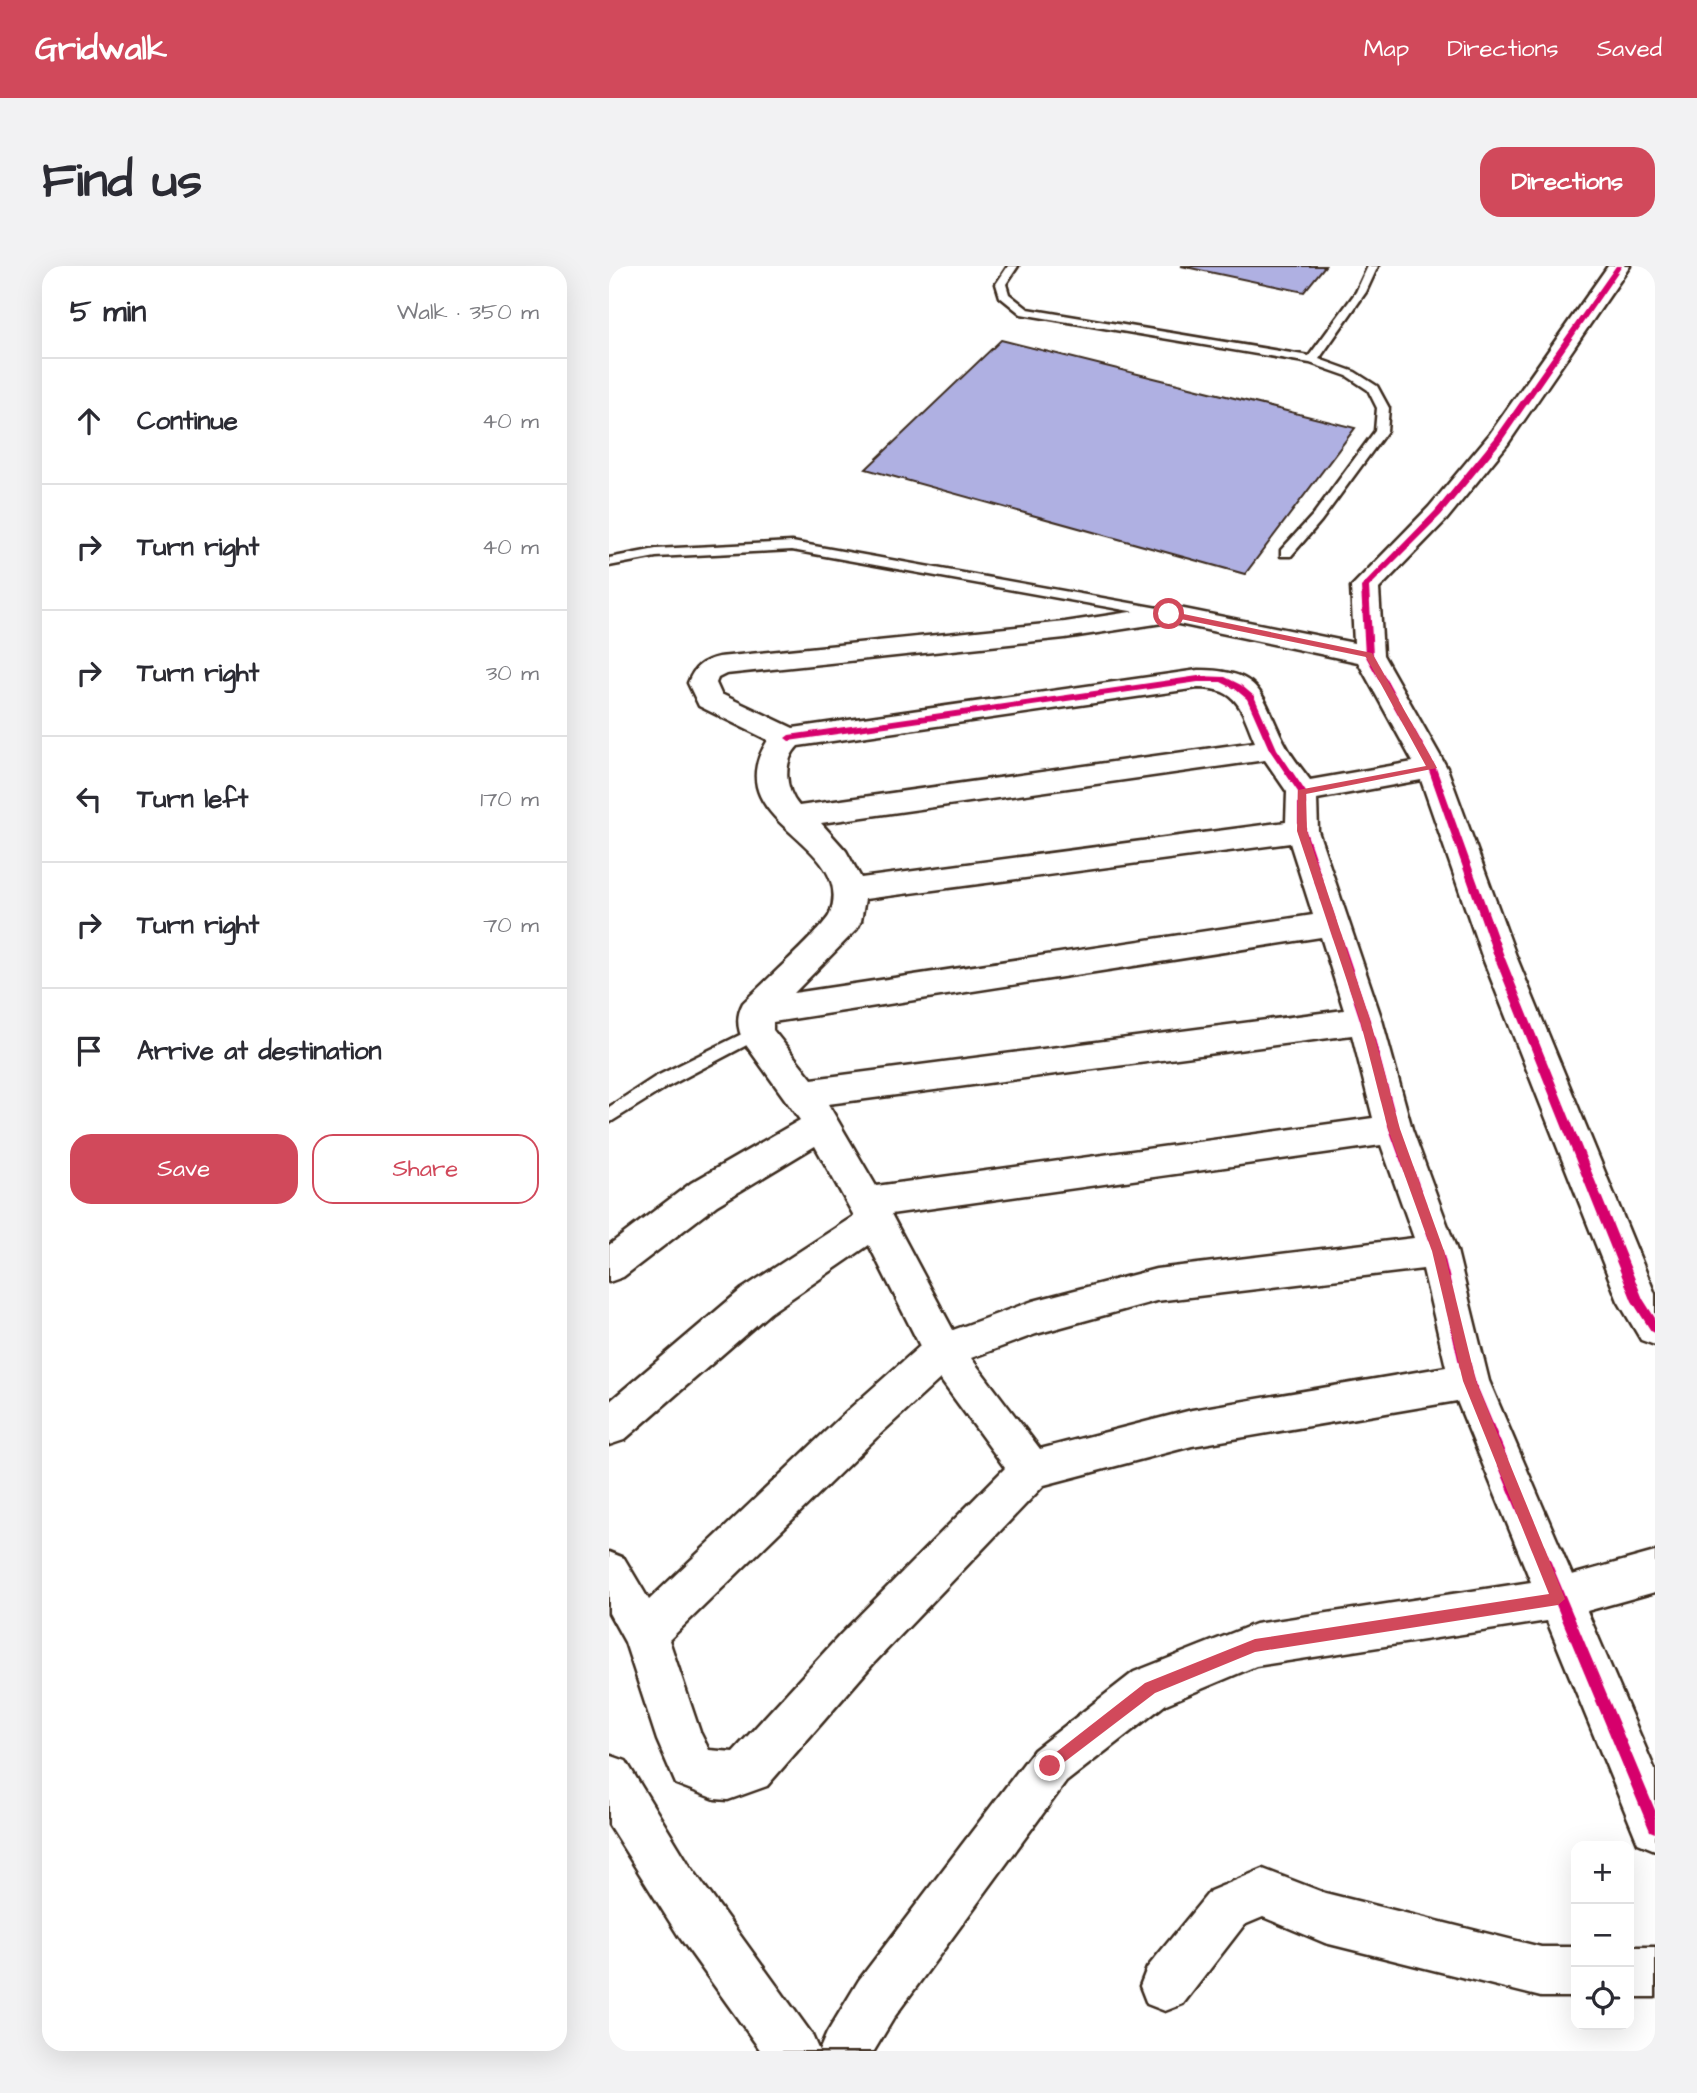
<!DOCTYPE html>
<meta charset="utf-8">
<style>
:root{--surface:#fff;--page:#f2f2f3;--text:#2b2b33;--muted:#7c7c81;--line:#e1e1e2;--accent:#d1495b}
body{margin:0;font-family:"Architects Daughter",sans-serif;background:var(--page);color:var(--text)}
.controls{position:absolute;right:21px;bottom:21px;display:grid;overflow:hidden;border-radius:14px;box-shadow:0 7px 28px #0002}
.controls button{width:63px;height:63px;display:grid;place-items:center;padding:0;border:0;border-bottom:2px solid var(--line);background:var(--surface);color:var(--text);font:35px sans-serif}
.stop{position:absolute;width:21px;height:21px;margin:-16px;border:5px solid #d1495b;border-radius:50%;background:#fff}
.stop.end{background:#d1495b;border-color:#fff;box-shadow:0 2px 7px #0008}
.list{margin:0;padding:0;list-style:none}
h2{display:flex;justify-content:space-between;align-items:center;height:91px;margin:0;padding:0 28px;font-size:30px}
h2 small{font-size:23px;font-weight:400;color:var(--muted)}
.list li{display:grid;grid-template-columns:46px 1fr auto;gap:21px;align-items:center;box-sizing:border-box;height:126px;padding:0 28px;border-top:2px solid var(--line)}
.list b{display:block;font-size:26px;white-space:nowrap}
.list em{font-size:23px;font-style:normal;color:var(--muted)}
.actions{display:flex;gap:14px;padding:21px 28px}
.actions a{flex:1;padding:16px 0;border:2px solid var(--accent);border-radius:21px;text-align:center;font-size:24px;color:var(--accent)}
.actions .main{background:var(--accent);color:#fff}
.icon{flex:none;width:38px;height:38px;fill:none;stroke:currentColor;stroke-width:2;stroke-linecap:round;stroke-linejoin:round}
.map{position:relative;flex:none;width:1046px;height:1785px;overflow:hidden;border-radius:21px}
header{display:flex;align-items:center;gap:42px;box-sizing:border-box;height:98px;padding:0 35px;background:var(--accent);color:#fff}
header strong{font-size:33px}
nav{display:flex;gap:38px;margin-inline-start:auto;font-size:24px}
.intro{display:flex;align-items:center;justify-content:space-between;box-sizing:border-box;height:168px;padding:0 42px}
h1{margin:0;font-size:49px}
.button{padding:18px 32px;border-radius:21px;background:var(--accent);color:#fff;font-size:24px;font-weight:700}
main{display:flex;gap:42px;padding:0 42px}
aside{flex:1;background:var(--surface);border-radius:21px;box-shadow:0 7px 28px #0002}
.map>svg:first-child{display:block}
.building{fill:#afb0e2;stroke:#3b2a1e;stroke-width:2}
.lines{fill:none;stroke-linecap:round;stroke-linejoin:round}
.lane-casing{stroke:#3b2a1e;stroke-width:5}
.street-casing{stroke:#3b2a1e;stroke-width:5}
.lane{fill:#fff;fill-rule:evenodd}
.street{fill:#fff;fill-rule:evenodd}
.cycleway-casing{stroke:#fff;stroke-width:5}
.cycleway{fill:#d6006c;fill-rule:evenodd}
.route{fill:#d1495b}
</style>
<header>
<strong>Gridwalk</strong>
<nav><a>Map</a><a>Directions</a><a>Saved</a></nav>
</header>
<div class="intro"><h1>Find us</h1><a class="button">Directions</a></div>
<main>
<aside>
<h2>5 min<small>Walk · 350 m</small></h2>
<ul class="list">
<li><svg class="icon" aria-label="ahead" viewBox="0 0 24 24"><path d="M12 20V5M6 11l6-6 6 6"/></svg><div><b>Continue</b></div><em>40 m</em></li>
<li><svg class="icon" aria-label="right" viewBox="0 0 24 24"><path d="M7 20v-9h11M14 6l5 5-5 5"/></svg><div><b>Turn right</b></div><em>40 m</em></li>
<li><svg class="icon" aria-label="right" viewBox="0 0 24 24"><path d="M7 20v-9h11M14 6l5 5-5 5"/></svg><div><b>Turn right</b></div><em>30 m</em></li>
<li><svg class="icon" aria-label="left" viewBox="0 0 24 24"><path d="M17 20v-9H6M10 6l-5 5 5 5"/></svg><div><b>Turn left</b></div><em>170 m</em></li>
<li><svg class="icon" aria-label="right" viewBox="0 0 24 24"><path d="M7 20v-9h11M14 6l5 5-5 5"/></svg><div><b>Turn right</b></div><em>70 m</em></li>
<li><svg class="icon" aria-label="arrive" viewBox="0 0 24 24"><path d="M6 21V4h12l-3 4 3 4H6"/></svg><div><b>Arrive at destination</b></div></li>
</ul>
<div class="actions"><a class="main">Save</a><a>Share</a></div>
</aside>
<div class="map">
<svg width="1046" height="1785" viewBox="0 0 1046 1785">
<rect width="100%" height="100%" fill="#fff"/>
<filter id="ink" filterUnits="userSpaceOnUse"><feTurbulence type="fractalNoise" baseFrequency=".0143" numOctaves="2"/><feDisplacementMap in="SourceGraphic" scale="14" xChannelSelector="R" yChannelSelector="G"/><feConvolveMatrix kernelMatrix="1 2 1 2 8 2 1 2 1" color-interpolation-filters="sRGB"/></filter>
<g filter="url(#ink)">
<!-- building -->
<path class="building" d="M572,0H716L695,26Z
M392,74L746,162L636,308L257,203Z"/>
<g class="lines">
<defs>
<path id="lane" d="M399,0H409L397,18L400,28L419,43L700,90L747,26L759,0H769L757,26L710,93L746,106L768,120L780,142L778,165L712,255L682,290H672V284L704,249L766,165L768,142L759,124L738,110L701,97L412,48L391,31L387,18Z
M183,276L560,344L567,348L560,352L183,284L47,291L0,300V292L47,283Z
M147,761L155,767L153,771L58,821L0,857V841L46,811Z"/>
<path id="street" d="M999,0H1021L898,179L838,253L770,323L774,389L838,502L907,690L1046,1028V1079L1032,1074L1009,1035L873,690L812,514L708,533L709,565L773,754L803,863L848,985L880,1115L963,1309L1046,1286V1326L978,1345L1046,1504V1584L1029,1577L938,1355L647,1400L557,1438L457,1516L286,1750L265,1785H210L218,1767L250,1714L425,1484L525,1406L646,1358L922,1316L848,1135L583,1180L435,1219L264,1398L158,1520L119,1534L106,1533L67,1518L48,1474L16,1376L0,1347V1286L15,1292L40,1334L238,1145L311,1080L260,979L161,1047L15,1174L0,1179V1136L133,1023L245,950L206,880L108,939L14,1011L0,1016V979L82,917L191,854L135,776C128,763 127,750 134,737C149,722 216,661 221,648C249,575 105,558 159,474L90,440L79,417C85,401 93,395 110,391L456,356L560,340L745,377L742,321L820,241L880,169ZM560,356L749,396L804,496L701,514C694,504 685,494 679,483C651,433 659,404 589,404L184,462L112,428L107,417L109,412L117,408L456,372ZM589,422C630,422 632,443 646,476L190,540C176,524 173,496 189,480ZM656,494L678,526L677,556L252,612L237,585L212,557ZM681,577L704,649L185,727L248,663L252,655L256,633ZM712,671L735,744L203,813L164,764V756ZM743,769L764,852L267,920L219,838ZM772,879L805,972L547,1003L424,1035L344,1064L282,948ZM814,1003L837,1101L583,1144L431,1183L362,1092L427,1068L547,1035ZM331,1113L396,1202L232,1368L124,1486L100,1484L91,1466L60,1374L268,1171Z
M0,1489L17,1495L81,1600L202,1767L210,1785H152L69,1669L0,1559Z
M654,1603L716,1627L932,1681H967V1731H932L716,1677L654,1651L635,1659L574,1738L556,1745L538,1738L531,1720L538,1702L601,1625Z
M1020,1681H1046V1731H1020Z"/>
</defs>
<!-- lane casing -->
<use href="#lane" class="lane-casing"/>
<!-- street casing -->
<use href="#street" class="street-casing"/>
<!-- lane -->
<use href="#lane" class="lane"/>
<!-- street -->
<use href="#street" class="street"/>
<defs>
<path id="cycleway" d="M1007,0H1013L892,176L832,249L760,321L764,389L827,502L895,690L1034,1033L1046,1052V1067L1042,1065L1023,1035L885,690L819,502L756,389L752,321L826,245L886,172Z
M589,410L616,411L632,419L645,430L668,483L697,526V565L761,754L790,863L834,985L866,1115L1046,1544V1567L1041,1565L854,1115L824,985L780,863L751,754L689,565V526L660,483L638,433L626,423L612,416H589L180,475L176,472L180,469Z"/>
</defs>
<!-- cycleway casing -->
<use href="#cycleway" class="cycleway-casing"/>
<!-- cycleway -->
<use href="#cycleway" class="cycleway"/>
</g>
</g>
<!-- route -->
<path class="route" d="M560,345L763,387L828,502L697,528L698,565L761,754L791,863L835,985L867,1115L956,1333L949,1339L646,1386L546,1427L441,1507L436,1505L434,1500L436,1495L536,1417L646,1373L940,1328L854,1115L823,985L779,863L751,754L688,565L689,524L817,500L757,391L557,350Z"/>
</svg>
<div class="controls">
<button>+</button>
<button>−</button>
<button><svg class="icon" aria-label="locate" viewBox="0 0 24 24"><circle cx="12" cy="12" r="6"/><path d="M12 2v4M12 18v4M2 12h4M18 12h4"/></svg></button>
</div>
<div class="stop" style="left:560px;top:348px"></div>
<div class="stop end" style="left:441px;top:1500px"></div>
</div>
</main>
